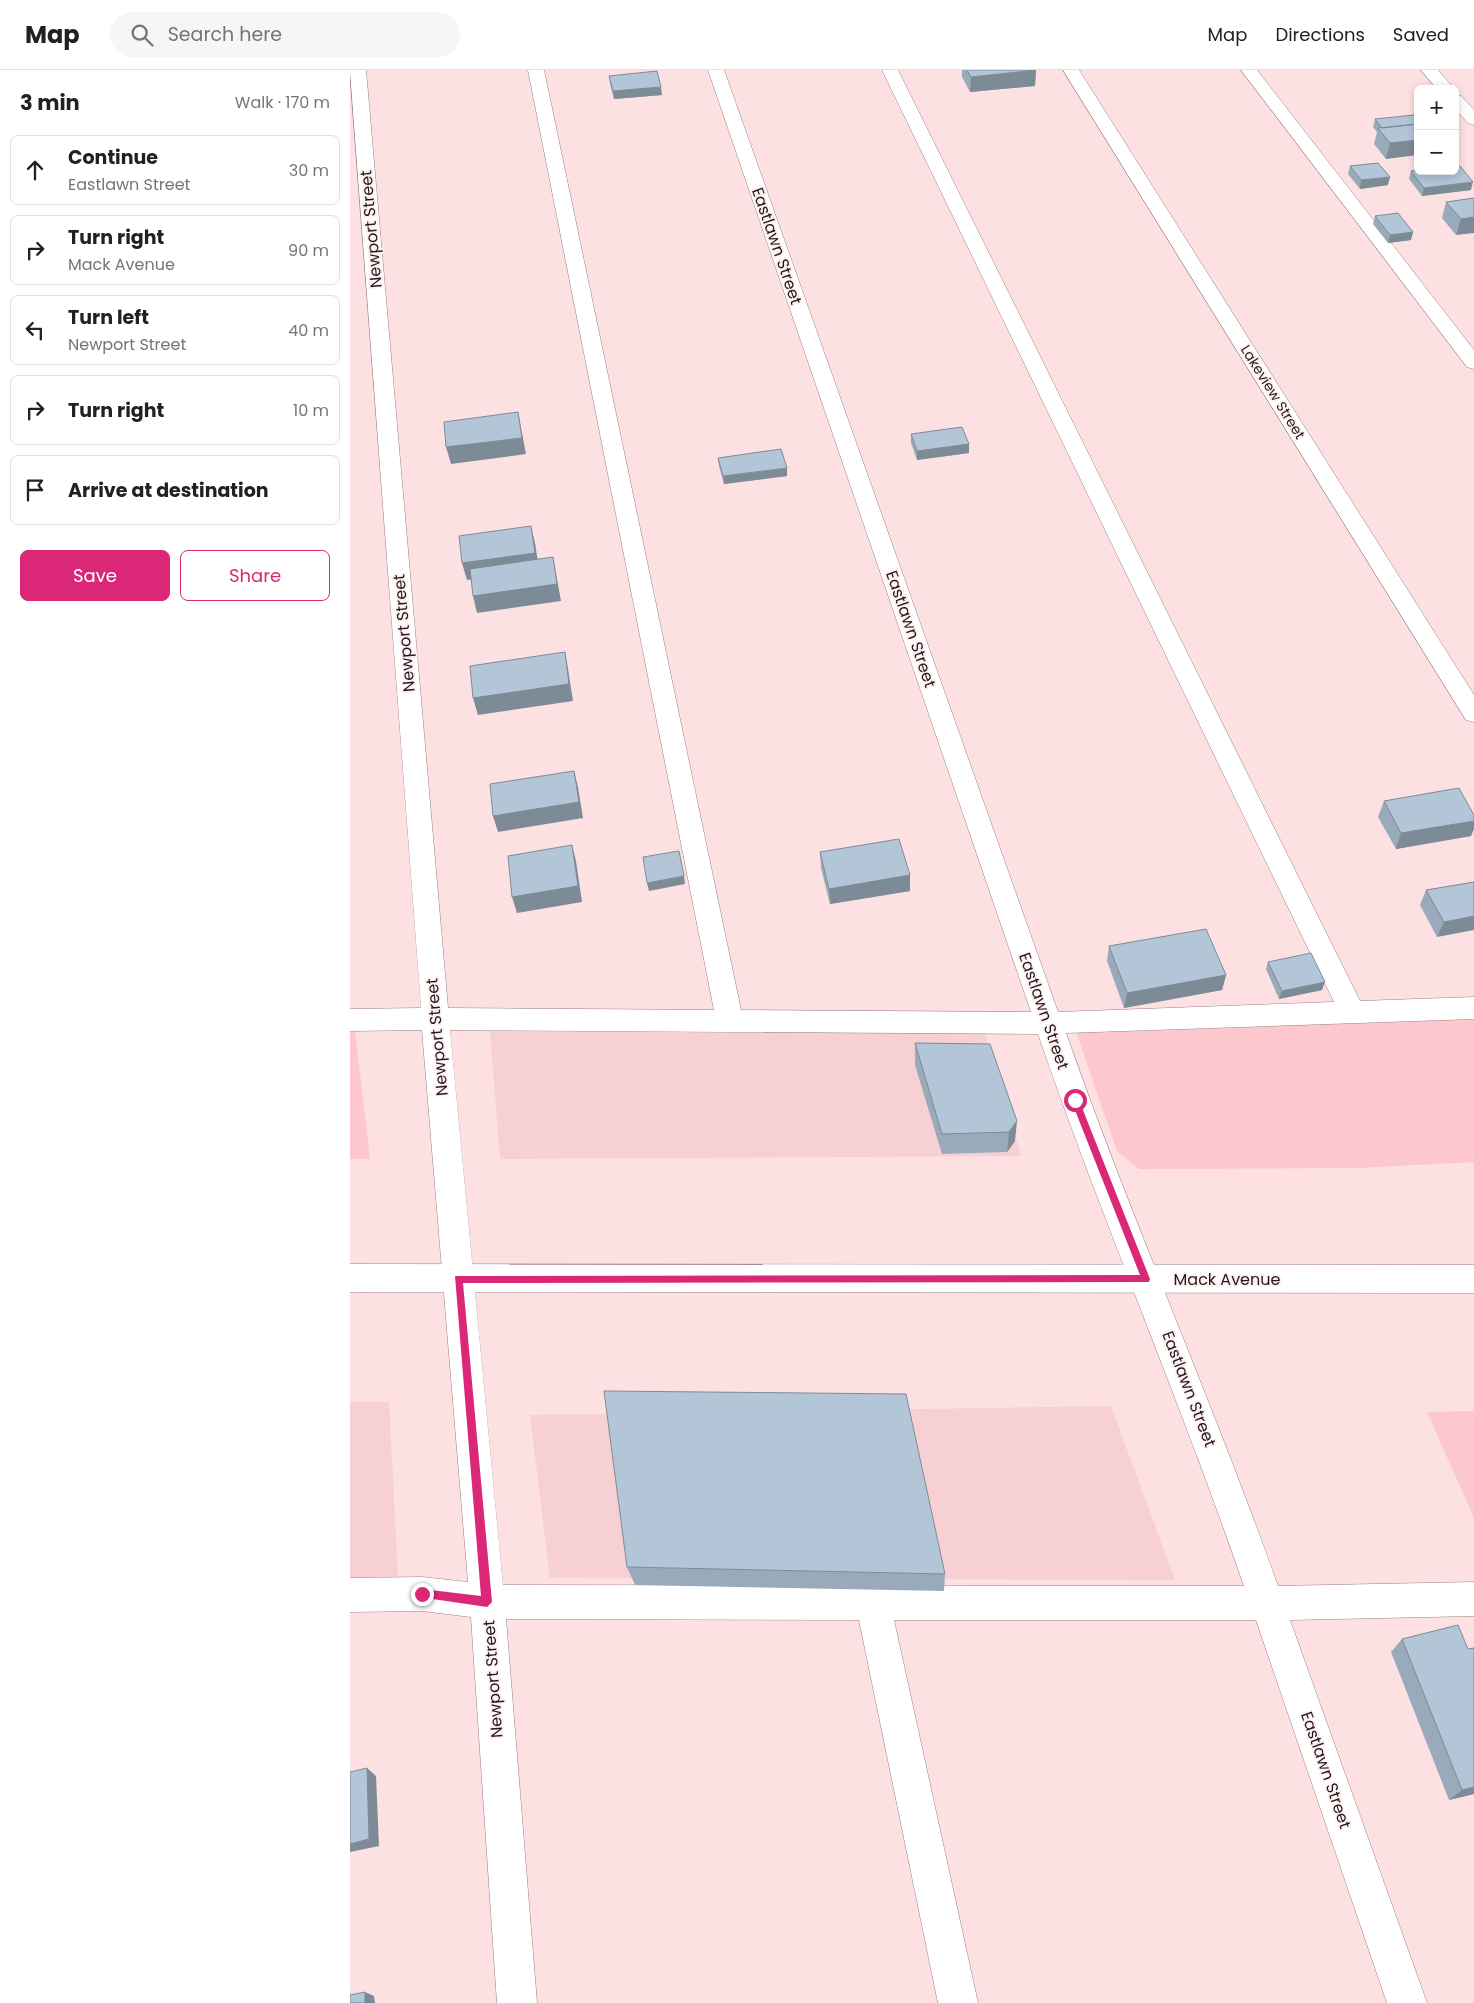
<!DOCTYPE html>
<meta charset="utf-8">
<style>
:root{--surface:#fff;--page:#f6f6f6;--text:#202124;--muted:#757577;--line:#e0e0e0;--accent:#db2777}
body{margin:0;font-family:Poppins,sans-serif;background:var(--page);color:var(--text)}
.controls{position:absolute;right:15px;top:15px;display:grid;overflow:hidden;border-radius:8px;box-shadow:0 2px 8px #0003}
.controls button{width:45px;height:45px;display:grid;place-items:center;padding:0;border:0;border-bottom:1px solid var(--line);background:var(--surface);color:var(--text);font:25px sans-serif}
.stop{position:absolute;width:15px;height:15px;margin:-11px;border:4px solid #db2777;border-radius:50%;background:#fff}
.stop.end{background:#db2777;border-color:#fff;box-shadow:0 1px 5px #0008}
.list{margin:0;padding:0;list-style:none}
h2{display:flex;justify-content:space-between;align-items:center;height:65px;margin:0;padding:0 20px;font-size:21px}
h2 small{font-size:16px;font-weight:400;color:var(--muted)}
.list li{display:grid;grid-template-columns:32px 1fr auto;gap:15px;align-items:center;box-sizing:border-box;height:70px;margin:0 10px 10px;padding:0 10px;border:1px solid var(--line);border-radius:8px}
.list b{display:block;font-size:19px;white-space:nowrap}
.list p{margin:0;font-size:16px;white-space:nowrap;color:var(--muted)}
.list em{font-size:16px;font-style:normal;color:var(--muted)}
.actions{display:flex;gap:10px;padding:15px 20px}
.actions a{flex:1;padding:11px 0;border:1px solid var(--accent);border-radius:8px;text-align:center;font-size:18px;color:var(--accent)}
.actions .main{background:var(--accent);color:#fff}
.icon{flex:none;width:28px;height:28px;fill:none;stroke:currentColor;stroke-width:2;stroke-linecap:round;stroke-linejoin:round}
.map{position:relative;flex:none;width:1124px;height:1933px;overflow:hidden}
header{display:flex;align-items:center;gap:30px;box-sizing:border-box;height:70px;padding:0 25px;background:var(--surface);border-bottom:1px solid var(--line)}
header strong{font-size:24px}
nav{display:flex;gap:28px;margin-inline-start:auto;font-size:18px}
.search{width:350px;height:45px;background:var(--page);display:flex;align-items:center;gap:12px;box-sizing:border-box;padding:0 18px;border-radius:28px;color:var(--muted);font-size:19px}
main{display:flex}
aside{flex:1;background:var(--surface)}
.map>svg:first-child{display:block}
.built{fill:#f6d0d3}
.green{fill:#fdc8cd}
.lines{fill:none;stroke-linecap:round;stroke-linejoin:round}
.minor-casing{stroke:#9b8183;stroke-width:1}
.major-casing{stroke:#9b8183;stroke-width:1}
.minor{fill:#fff;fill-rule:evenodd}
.major{fill:#fff;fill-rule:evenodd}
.wall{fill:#99aaba}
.shaded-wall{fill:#7d8b97}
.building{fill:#b2c6d8;stroke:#7d8b97}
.route{fill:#db2777}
.labels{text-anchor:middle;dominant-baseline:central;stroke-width:4;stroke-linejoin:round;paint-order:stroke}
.far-street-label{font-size:14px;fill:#23191a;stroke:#fef2f3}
.street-label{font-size:16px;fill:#23191a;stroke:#fef2f3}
</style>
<header>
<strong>Map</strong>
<div class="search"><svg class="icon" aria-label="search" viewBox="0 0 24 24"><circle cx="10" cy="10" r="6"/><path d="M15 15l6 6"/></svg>Search here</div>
<nav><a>Map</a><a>Directions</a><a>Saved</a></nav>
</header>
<main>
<aside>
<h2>3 min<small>Walk · 170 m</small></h2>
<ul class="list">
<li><svg class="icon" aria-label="ahead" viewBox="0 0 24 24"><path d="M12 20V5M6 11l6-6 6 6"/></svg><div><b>Continue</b><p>Eastlawn Street</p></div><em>30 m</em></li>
<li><svg class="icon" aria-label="right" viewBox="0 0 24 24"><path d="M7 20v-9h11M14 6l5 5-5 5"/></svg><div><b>Turn right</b><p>Mack Avenue</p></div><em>90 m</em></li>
<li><svg class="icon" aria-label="left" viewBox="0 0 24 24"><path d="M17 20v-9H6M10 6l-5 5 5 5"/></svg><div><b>Turn left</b><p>Newport Street</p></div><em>40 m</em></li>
<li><svg class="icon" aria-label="right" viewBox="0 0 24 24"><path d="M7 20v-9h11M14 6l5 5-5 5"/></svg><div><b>Turn right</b></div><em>10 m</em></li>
<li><svg class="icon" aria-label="arrive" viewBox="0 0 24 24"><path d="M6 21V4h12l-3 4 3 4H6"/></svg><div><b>Arrive at destination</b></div></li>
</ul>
<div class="actions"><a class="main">Save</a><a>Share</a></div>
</aside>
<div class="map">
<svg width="1124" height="1933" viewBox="0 0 1124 1933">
<rect width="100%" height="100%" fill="#fde0e2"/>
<!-- built -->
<path class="built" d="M140,961L635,964L671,1086L150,1089Z
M0,1332H39L48,1507H0Z
M761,1336L825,1510L200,1508L180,1345Z"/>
<!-- green -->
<path class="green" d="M1117,939L1124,951V1092L1009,1098L789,1099L767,1081L725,959Z
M0,961H5L20,1089H0Z
M1124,1341V1448L1077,1342Z"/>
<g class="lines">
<defs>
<path id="minor" d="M0,0H16L98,938L364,940L178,0H194L391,940L681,942L358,0H374L708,942L984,932L532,0H548L1010,931L1124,927V949L716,963C781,1149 862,1330 928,1516L1124,1512V1546L940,1550L1077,1933H1037L906,1550H544L628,1933H588L509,1550L156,1549L187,1933H147L121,1547L72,1541L0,1542V1508L72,1507L118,1512L72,960L0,961V939L71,938ZM100,960L688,964C752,1150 830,1330 894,1516L153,1515Z
M713,0H729L1124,625V652L1116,650Z
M891,0H907L1124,280V299L1117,297Z
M1071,0H1088L1104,19H1087Z
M1105,24L1111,26L1124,40V55L1118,53L1105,39Z"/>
<path id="major" d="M0,1194L1124,1195V1223L0,1222Z"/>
</defs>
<!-- minor casing -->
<use href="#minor" class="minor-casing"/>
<!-- major casing -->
<use href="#major" class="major-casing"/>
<!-- minor -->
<use href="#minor" class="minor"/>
<!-- major -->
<use href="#major" class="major"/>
</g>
<!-- wall -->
<path class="wall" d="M612,0H686L685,16L620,22L612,7Z
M259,6L312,25L264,29L260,14Z
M1025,49H1068L1036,89L1024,74L1027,62L1023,57Z
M1000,96L1038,115L1010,119L998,104Z
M1061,101L1121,120L1072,126L1059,109Z
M1124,128L1106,165L1092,148L1096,132Z
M1025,146L1063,162L1061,170L1038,173L1023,154Z
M561,364L619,374V383L567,390L561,373Z
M368,388L437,406L374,414L369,396Z
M1034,731L1121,766L1046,779L1028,747Z
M470,782L560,805V821L480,834L471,798Z
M1124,812L1087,867L1070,835L1076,820Z
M759,876L876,905L872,920L774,938L757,891Z
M918,892L972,920L929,929L916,899Z
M565,973L640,974L665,1071L657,1082L592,1084L565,995Z
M277,1497L595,1504L594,1521L285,1515Z
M1052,1569L1118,1579L1124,1578V1724L1099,1730L1041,1582Z"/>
<!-- shaded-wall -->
<path class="shaded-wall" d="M686,0L685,16L620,22L621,7Z
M311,17L312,25L264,29L263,21Z
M1068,70V85L1036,89L1040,73Z
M1040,107L1038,115L1010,119L1011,110Z
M1123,112L1121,120L1072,126L1074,118Z
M1124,147V163L1106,165L1111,149Z
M1063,162L1061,170L1038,173L1040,165Z
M168,342L176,384L101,394L96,377Z
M619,374V383L567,390V381Z
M437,398V406L374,414L373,406Z
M181,456L185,473L189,499L117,510L112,493Z
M203,487L211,531L127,543L123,526Z
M215,582L218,599L223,631L128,645L123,628Z
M224,701L228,717L233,748L148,762L143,746Z
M1124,751V759L1121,766L1046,779L1051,763Z
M222,775L226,791L232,832L167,843L162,827Z
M560,805V821L480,834L479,819Z
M334,806L335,814L299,821L297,813Z
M1124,846V860L1087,867L1094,852Z
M876,905L872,920L774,938L777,923Z
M975,912L972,920L929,929L932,921Z
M667,1051L665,1071L657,1082L659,1062Z
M17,1698L26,1706L29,1776L0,1782V1774Z
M1124,1717V1724L1099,1730L1112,1720Z
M15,1922L24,1926L25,1933H15Z"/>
<!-- building -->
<path class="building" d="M617,0H686L621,7Z
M307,1L311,17L263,21L259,6Z
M1064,45L1068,49V54L1032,58L1025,49Z
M1068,54V70L1040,73L1028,58Z
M1028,93L1040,107L1011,110L1000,96Z
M1105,96H1110L1123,112L1074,118L1061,101L1068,100V101H1105Z
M1124,128V147L1111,149L1096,132Z
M1048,143L1063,162L1040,165L1025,146Z
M168,342L172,368L96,377L94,352Z
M612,357L619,374L567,381L561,364Z
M431,379L437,398L373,406L368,388Z
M181,456L185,483L112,493L109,466Z
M203,487L207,514L123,526L120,499Z
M215,582L219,614L123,628L120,596Z
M224,701L229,732L143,746L140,714Z
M1109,718L1124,745V751L1051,763L1034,731Z
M549,769L560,805L479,819L470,782Z
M222,775L228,816L162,827L158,786Z
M329,781L334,806L297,813L293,787Z
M1124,812V846L1094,852L1076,820Z
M856,859L876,905L777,923L759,876Z
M961,883L975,912L932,921L918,892Z
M565,973L640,974L667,1051L659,1062L592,1064Z
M254,1321L556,1324L595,1504L277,1497Z
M1108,1555L1118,1579L1124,1578V1717L1112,1720L1052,1569Z
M17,1698L19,1769L0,1774V1702Z
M15,1922V1933H0V1925Z"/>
<!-- route -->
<path class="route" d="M725,1027L729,1030L800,1209L799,1212L113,1213L142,1532L137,1537L69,1527L67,1524L72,1519L131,1526L105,1206L790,1205L721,1030Z"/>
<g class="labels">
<!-- far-street labels -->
<g class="far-street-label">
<text transform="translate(923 322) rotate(58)">Lakeview Street</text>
</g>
<!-- street labels -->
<g class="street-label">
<text transform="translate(21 159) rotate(-95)">Newport Street</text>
<text transform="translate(427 176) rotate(71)">Eastlawn Street</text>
<text transform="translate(561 559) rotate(71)">Eastlawn Street</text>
<text transform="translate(54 563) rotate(-95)">Newport Street</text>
<text transform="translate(694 941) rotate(71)">Eastlawn Street</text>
<text transform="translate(87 967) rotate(-95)">Newport Street</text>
<text x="877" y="1209">Mack Avenue</text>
<text transform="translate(839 1319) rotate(69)">Eastlawn Street</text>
<text transform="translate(143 1609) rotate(-94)">Newport Street</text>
<text transform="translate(976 1700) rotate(71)">Eastlawn Street</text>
</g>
</g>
</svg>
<div class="controls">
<button>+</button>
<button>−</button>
</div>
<div class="stop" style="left:725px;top:1030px"></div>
<div class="stop end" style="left:72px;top:1524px"></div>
</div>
</main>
